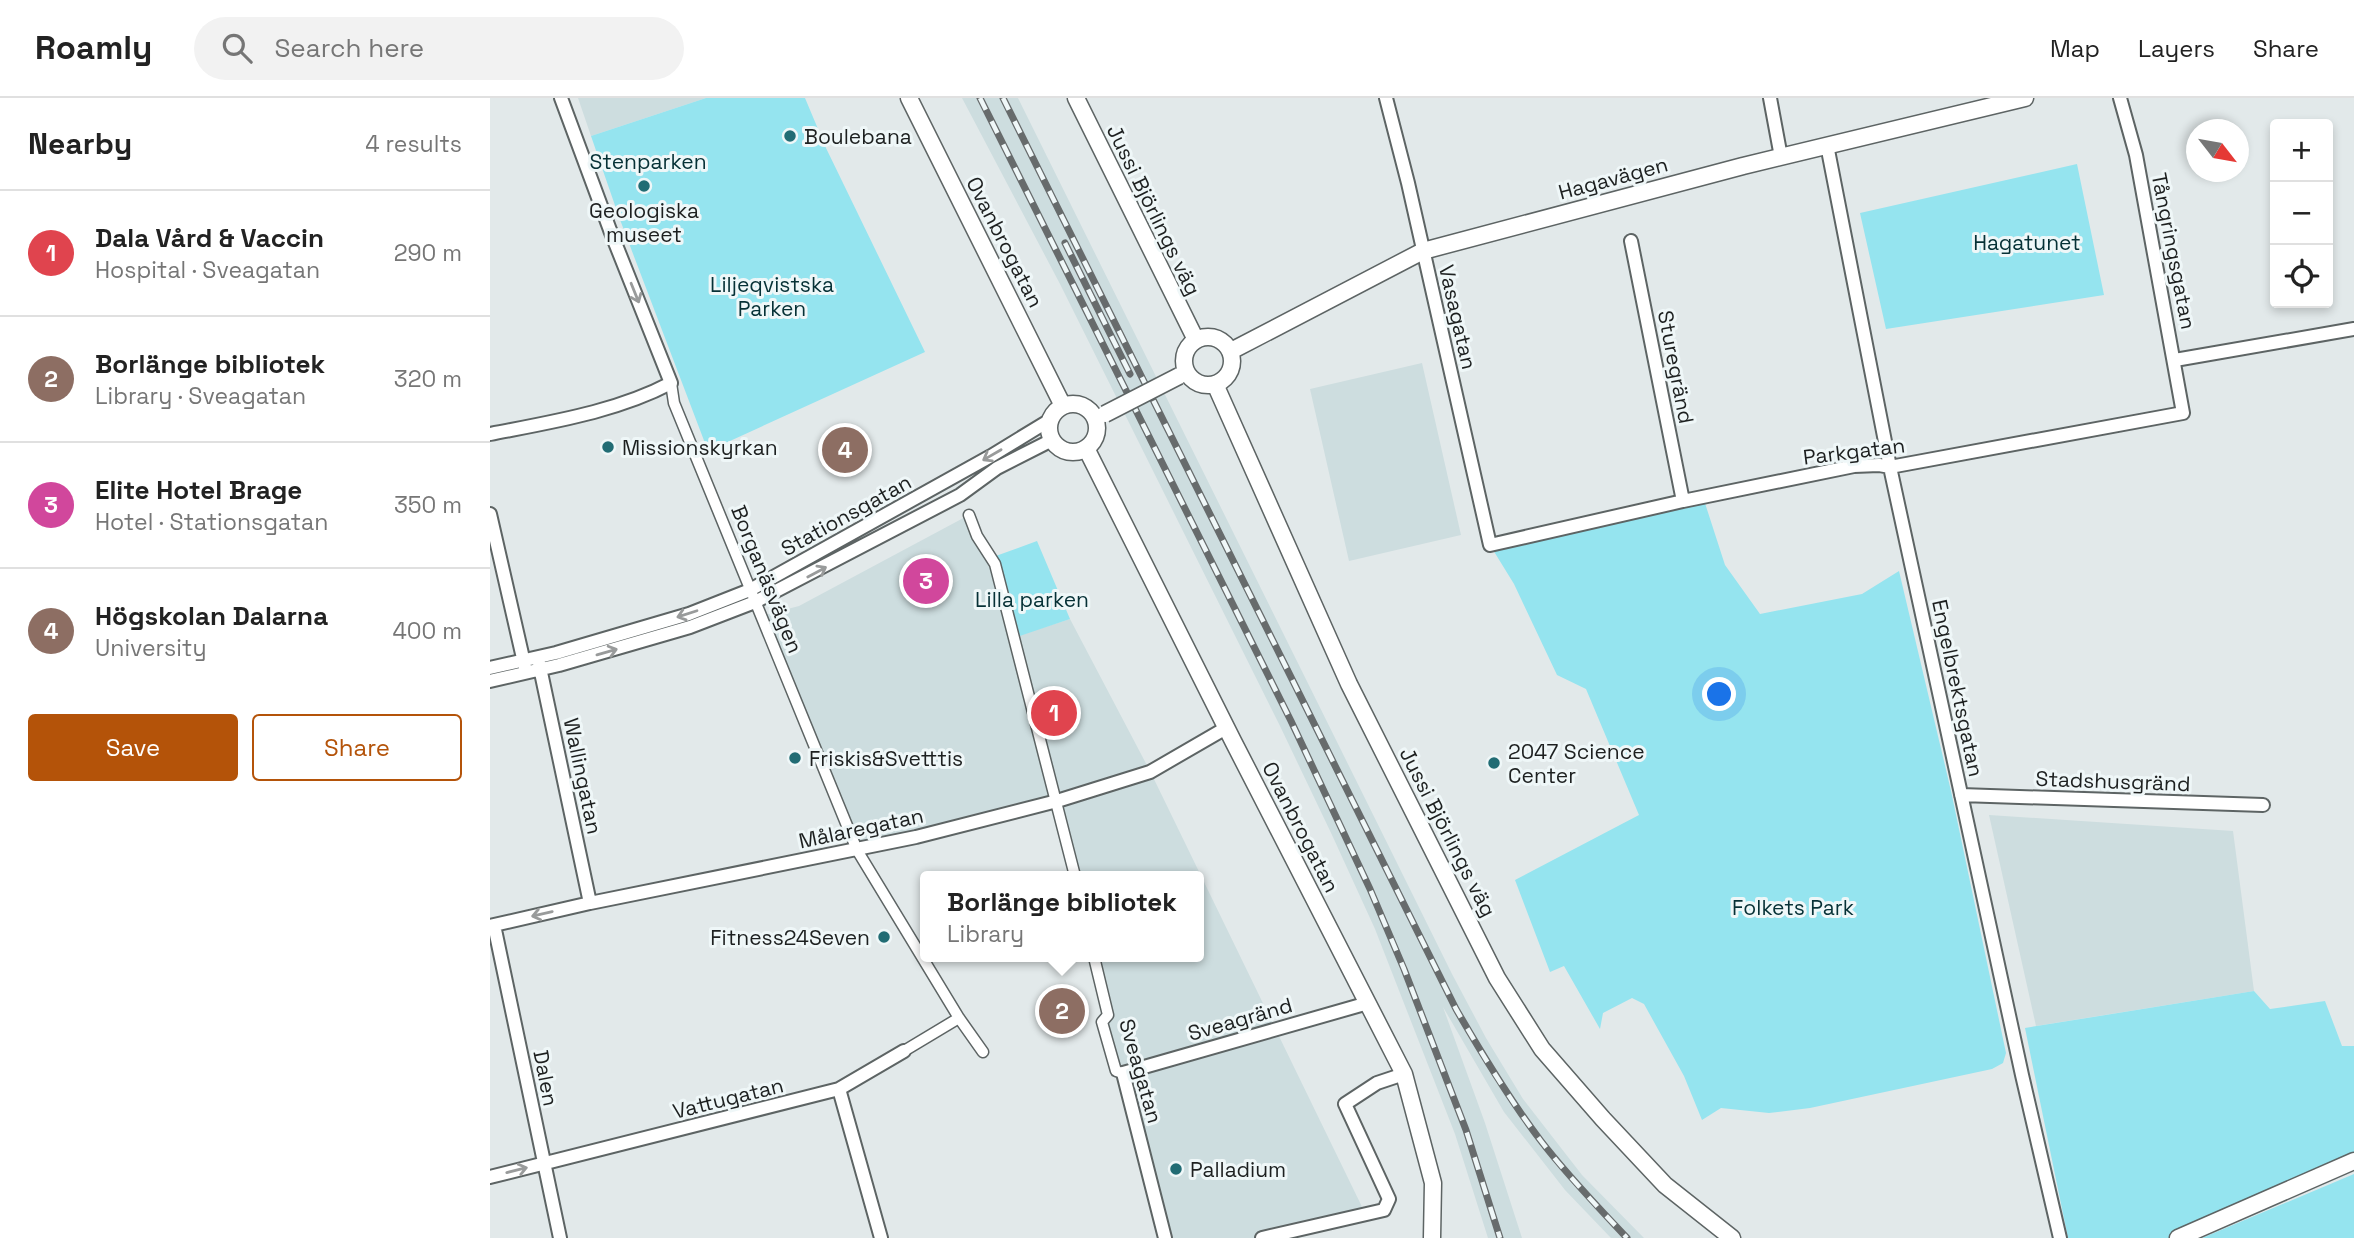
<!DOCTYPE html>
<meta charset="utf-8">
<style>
:root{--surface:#fff;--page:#f2f2f2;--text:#222;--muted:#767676;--line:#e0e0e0;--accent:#b45309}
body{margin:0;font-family:"Space Grotesk",sans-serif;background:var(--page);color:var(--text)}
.controls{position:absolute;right:21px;top:21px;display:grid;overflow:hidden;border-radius:7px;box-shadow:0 4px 10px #0003}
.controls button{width:63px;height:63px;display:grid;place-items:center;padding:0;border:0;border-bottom:2px solid var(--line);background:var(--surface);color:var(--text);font:35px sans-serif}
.compass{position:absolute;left:1696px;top:21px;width:63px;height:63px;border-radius:50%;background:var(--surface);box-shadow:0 4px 10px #0003;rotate:121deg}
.you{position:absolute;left:1230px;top:597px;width:24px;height:24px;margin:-18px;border:5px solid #fff;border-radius:50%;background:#1a73e8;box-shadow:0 0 0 10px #1a73e833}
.badge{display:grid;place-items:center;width:46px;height:46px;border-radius:50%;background:var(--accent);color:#fff;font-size:23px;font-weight:700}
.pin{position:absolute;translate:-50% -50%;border:4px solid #fff;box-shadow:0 2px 7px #0006}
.popup{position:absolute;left:430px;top:773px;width:284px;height:91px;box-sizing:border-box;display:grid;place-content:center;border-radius:7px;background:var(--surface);filter:drop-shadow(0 2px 5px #0005);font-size:23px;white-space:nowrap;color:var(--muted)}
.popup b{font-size:26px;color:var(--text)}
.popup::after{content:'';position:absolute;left:50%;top:100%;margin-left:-14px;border:14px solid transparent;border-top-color:var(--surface)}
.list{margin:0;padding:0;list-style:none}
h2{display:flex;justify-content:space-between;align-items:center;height:91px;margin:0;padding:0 28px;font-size:30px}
h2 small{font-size:23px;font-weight:400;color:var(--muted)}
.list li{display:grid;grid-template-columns:46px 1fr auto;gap:21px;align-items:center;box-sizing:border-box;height:126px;padding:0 28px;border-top:2px solid var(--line)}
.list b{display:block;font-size:26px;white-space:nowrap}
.list p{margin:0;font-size:23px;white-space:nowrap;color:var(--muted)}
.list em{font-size:23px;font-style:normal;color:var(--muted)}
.actions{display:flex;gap:14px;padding:21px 28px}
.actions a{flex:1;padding:16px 0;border:2px solid var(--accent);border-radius:7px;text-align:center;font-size:24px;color:var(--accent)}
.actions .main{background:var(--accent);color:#fff}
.icon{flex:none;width:38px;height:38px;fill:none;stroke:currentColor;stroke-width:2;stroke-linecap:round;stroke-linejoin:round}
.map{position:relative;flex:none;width:1864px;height:1140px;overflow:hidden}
header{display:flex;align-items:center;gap:42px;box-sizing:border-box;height:98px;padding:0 35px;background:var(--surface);border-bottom:2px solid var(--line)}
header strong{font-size:33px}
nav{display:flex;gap:38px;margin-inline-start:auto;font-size:24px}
.search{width:490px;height:63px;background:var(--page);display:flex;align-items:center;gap:18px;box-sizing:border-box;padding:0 24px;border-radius:38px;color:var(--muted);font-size:26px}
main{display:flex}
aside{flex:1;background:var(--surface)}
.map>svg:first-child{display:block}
.built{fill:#cddddf}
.green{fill:#95e4ef}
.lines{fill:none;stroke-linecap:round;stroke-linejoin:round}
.pedestrian-casing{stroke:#5d6464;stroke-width:13}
.minor-casing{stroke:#5d6464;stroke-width:16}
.tertiary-casing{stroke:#5d6464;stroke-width:19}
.pedestrian{stroke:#fff;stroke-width:10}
.minor{stroke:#fff;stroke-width:12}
.tertiary{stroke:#fff;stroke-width:16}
.rail-casing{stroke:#676b6c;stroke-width:7}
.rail{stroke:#eff7f8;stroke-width:4.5;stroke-dasharray:13;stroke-linecap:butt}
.tertiary-bridge-casing{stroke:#5d6464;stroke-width:19;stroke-linecap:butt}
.tertiary-bridge{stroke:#fff;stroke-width:16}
.oneway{stroke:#999b9b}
.poi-dot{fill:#216c74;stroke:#eff7f8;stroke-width:2.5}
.labels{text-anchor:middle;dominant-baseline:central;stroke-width:6;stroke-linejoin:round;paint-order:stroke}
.poi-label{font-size:21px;fill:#1d2020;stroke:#eff7f8;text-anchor:start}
.park-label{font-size:21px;fill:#063136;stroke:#eff7f8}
.street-label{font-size:21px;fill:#1d2020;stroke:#eff7f8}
</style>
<header>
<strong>Roamly</strong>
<div class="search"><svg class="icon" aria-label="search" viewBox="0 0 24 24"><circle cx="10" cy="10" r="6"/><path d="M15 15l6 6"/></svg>Search here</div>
<nav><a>Map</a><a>Layers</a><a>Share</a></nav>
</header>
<main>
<aside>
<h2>Nearby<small>4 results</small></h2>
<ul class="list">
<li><span class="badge" style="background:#e0444e">1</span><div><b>Dala Vård &amp; Vaccin</b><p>Hospital · Sveagatan</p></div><em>290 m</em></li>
<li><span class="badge" style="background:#8d6e63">2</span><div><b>Borlänge bibliotek</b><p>Library · Sveagatan</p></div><em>320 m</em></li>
<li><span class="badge" style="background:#d1479c">3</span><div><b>Elite Hotel Brage</b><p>Hotel · Stationsgatan</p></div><em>350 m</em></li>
<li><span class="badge" style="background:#8d6e63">4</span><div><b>Högskolan Dalarna</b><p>University</p></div><em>400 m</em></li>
</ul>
<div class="actions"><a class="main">Save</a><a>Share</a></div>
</aside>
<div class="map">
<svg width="1864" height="1140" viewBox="0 0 1864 1140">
<rect width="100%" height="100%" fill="#e2e9ea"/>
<!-- built -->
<path class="built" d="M88,0H216L101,38Z
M472,0H528L962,876L996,940L1033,1001L1092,1077L1154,1140H1121L1075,1092L1014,1014L953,909L995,1025L1032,1140H998L965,1036L885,831L842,737L790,628L570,186Z
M932,265L971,437L859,463L820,291Z
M479,417L505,466L524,539L580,521L661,675L875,1115L772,1140H675L612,924L618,917L604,859H708V778H585L567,704L367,752L271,518L309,508Z
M1499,717L1743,733L1764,893L1546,928Z"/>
<!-- green -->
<path class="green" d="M216,0H315L336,50L435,254L218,353L129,119L101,38Z
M1587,66L1614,197L1396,231L1370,115Z
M1213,399L1235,467L1270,516L1372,496L1409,473L1461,693L1516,955L1513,965L1502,971L1320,1010L1279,1015L1231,1010L1212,1022L1194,978L1154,906L1142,900L1113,915L1110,931L1074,868L1060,874L1025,782L1149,717L1096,591L1067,577L1024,486L1000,447Z
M547,443L580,521L524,540L503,459Z
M1764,893L1780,911L1835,903L1852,948H1864V1058L1680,1140H1578L1535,930Z
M1864,1076V1140H1712Z"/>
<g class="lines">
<defs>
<path id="pedestrian" d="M181,285L184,305L367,752L469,920L493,954
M479,417L487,438L505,466L585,778
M604,859L618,917L612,924L626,973L633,975
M414,953L469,920"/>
<path id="minor" d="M896,0L918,85L1000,447L1193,403L1364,368L1389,367L1400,369L1693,315L1646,57L1630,0
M1280,0L1291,59
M1337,47L1400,369L1532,977L1570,1140
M1141,143L1193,403
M1685,262L1864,231
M0,336C61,324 126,314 181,285L120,132L71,0
M0,416L35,569
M49,565L100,805
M0,570L66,555L199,516L260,492L501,358L560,322
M0,583L69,567L200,529L265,504L470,397L507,370L562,342
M1471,697L1773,707
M4,827L70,1140
M0,828L100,805L426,739L567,703L660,674L736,630
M349,991L391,1140
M0,1079L349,991L414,953
M675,1140L633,975L878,905
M772,1140L894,1112L899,1101L855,1006L887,985L914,976"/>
<path id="tertiary" d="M419,0L573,308
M586,0L706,242
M694 263a24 24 0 1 1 48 0a24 24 0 1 1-48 0Z
M741,253L933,153L1253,68L1535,0
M725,286L859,586L1007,880L1052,951L1113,1021L1175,1087L1242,1140
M559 330a24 24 0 1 1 48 0a24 24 0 1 1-48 0Z
M596,350L743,643L914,976L943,1085L942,1140
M1688,1140L1864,1063"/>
</defs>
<!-- pedestrian casing -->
<use href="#pedestrian" class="pedestrian-casing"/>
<!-- minor casing -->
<use href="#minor" class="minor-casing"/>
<!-- tertiary casing -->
<use href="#tertiary" class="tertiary-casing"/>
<!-- pedestrian -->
<use href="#pedestrian" class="pedestrian"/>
<!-- minor -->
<use href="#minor" class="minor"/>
<!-- tertiary -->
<use href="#tertiary" class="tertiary"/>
<defs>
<path id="rail" d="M490,0L801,623L880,791L914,871L976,1032L1010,1140
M513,0L966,911C992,956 1019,1001 1051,1043C1077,1077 1107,1108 1137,1140
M575,145L640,276"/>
</defs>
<!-- rail casing -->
<use href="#rail" class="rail-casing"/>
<!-- rail -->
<use href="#rail" class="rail"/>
<defs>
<path id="tertiary-bridge" d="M615,316L689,278"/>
</defs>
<!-- tertiary-bridge casing -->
<use href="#tertiary-bridge" class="tertiary-bridge-casing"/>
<!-- tertiary-bridge -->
<use href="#tertiary-bridge" class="tertiary-bridge"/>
</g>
<!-- one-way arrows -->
<defs><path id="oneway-shaft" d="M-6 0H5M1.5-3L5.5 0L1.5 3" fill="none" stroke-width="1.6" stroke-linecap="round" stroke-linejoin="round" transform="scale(1.75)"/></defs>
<g class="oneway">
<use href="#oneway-shaft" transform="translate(145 195) rotate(68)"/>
<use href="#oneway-shaft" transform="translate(502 357) rotate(150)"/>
<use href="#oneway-shaft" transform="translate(327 474) rotate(-28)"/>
<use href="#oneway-shaft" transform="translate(197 516) rotate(162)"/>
<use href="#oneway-shaft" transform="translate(117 554) rotate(-16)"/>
<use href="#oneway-shaft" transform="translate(52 816) rotate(167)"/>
<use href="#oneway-shaft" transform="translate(27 1072) rotate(-14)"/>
</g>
<!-- markers -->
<g class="poi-dot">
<circle cx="300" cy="38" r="7"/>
<circle cx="154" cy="88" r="7"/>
<circle cx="118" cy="349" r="7"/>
<circle cx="305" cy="660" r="7"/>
<circle cx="1004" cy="665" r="7"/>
<circle cx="394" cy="839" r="7"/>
<circle cx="686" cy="1071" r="7"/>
</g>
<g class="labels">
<!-- poi labels -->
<g class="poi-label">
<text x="314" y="38">Boulebana</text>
<text x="154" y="112" text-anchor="middle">Geologiska<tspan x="154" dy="24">museet</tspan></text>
<text x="132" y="349">Missionskyrkan</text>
<text x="1018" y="653">2047 Science<tspan x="1018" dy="24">Center</tspan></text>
<text x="319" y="660">Friskis&amp;Svetttis</text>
<text x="380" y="839" text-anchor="end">Fitness24Seven</text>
<text x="700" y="1071">Palladium</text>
</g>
<!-- park labels -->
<g class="park-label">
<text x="158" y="63">Stenparken</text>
<text x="1537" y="144">Hagatunet</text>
<text x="282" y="186">Liljeqvistska<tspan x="282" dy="24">Parken</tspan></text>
<text x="542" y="501">Lilla parken</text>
<text x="1303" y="809">Folkets Park</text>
</g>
<!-- street labels -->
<g class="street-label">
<text transform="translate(1123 80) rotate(-15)">Hagavägen</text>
<text transform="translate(664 112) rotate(64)">Jussi Björlings väg</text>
<text transform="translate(515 144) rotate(63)">Ovanbrogatan</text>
<text transform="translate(1684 153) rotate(79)">Tångringsgatan</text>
<text transform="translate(968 219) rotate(77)">Vasagatan</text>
<text transform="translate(1186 269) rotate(79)">Sturegränd</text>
<text transform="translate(1364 353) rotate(-7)">Parkgatan</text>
<text transform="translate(356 417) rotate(-29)">Stationsgatan</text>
<text transform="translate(277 481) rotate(68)">Borganäsvägen</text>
<text transform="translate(1468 590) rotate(78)">Engelbrektsgatan</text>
<text transform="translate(93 678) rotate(78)">Wallingatan</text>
<text transform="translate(1623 683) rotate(2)">Stadshusgränd</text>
<text transform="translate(811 729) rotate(63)">Ovanbrogatan</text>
<text transform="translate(371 730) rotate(-12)">Målaregatan</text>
<text transform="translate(958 734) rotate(63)">Jussi Björlings väg</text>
<text transform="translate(750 921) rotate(-16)">Sveagränd</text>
<text transform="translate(651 973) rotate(74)">Sveagatan</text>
<text transform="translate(56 980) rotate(79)">Dalen</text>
<text transform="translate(238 1000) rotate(-14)">Vattugatan</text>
</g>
</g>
</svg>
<div class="controls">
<button>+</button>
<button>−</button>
<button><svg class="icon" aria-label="locate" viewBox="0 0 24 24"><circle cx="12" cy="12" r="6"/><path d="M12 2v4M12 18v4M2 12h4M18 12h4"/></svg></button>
</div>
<svg class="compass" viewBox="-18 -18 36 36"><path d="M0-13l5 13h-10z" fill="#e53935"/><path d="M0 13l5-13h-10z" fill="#767676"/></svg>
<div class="you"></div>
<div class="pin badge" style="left:564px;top:615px;background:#e0444e">1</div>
<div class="pin badge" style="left:572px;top:913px;background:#8d6e63">2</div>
<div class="popup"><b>Borlänge bibliotek</b>Library</div>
<div class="pin badge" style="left:436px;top:483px;background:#d1479c">3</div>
<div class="pin badge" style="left:355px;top:352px;background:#8d6e63">4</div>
</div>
</main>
